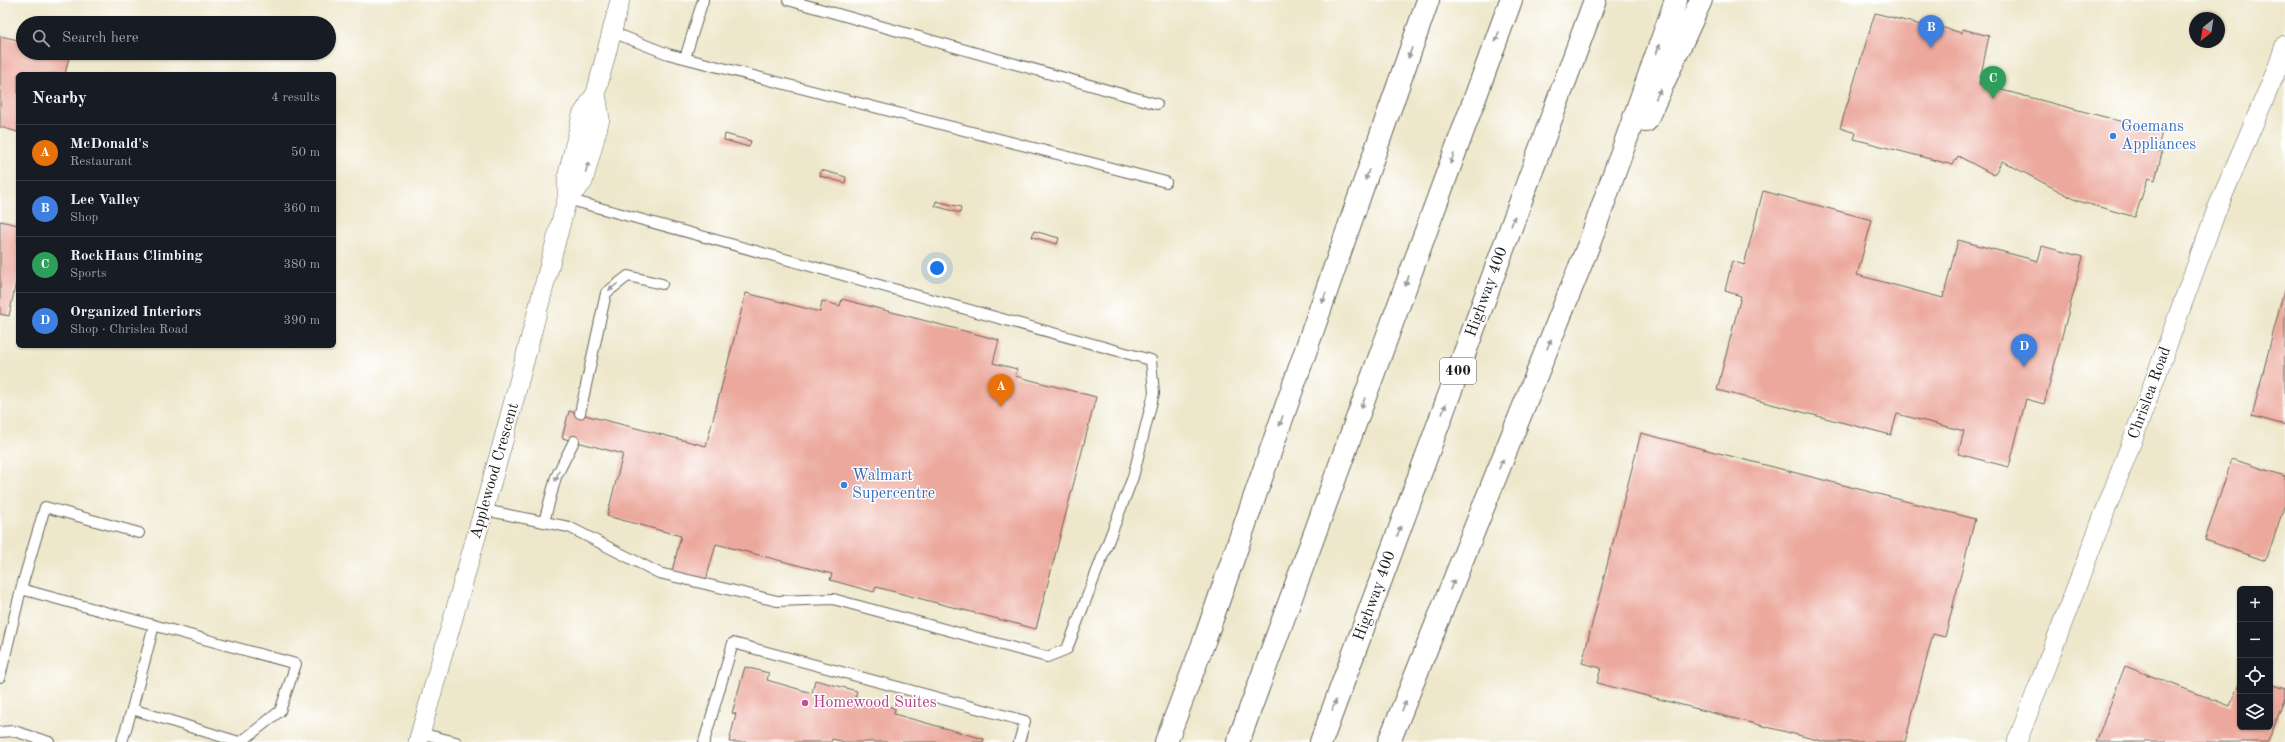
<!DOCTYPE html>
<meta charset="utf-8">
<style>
:root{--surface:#171b24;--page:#20242c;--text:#f1f3f6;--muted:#9ea1a6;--line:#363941;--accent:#d93025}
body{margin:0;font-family:"Old Standard TT",serif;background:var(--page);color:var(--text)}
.controls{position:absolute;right:12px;bottom:12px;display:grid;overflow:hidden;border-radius:6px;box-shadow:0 1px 3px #0004}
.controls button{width:36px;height:36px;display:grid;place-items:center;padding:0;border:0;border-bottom:1px solid var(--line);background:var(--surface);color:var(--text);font:20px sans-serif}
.compass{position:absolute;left:2189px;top:12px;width:36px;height:36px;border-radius:50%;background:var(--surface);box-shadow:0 1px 3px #0004;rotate:210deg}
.you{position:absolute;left:937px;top:268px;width:14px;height:14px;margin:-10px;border:3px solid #fff;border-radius:50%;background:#1a73e8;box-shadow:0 0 0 6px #1a73e833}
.badge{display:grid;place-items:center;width:26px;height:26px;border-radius:50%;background:var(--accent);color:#fff;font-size:13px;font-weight:700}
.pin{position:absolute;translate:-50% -33px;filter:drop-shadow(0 1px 2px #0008)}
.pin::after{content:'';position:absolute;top:21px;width:14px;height:12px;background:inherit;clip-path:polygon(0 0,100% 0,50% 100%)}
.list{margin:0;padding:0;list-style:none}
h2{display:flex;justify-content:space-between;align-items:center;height:52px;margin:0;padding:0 16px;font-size:17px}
h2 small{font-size:13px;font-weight:400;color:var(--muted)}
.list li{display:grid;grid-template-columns:26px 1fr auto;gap:12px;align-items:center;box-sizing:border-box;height:56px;padding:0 16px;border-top:1px solid var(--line)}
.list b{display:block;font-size:15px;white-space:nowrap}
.list p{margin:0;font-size:13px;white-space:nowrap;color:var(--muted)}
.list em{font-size:13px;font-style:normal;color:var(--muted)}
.icon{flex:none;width:22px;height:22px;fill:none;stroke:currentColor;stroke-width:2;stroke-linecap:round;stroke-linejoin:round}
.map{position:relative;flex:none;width:2285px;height:742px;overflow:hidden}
.search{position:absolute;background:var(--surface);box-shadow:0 1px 3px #0004;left:16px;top:16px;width:320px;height:44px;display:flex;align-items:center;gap:10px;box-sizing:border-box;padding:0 14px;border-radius:22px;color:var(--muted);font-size:15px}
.panel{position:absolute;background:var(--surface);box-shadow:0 1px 3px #0004;left:16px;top:72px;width:320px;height:276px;border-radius:6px}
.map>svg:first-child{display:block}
.building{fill:#eca89c}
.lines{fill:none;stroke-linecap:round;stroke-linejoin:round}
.service-casing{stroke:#666359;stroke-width:12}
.minor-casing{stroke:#666359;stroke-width:20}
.motorway-casing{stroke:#666359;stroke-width:24}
.service{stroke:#fff;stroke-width:10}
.minor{stroke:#fff;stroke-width:19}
.motorway{stroke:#fff;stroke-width:22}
.oneway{fill:#999}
.shop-dot{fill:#3f7fe0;stroke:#fff;stroke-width:1.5}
.hotel-dot{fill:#d1479c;stroke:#fff;stroke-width:1.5}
.labels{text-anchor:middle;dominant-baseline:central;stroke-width:3;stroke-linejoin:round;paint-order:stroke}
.shield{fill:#fff;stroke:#606060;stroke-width:1}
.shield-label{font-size:15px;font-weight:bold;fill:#1c1c1c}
.shop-label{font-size:16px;fill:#366cbe;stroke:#fff;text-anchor:start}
.street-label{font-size:16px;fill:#1c1c1c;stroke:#fff}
.hotel-label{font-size:16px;fill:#b23c85;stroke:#fff;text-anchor:start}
</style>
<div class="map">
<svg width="2285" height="742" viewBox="0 0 2285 742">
<rect width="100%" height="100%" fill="#fff"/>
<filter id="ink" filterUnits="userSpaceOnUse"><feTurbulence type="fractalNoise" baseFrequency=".025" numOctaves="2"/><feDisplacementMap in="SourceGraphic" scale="8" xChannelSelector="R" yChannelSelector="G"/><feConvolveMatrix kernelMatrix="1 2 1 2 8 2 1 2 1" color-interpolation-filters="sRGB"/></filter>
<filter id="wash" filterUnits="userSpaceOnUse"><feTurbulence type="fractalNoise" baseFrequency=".012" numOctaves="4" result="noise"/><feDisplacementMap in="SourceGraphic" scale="16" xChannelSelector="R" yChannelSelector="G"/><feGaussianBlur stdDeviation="0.9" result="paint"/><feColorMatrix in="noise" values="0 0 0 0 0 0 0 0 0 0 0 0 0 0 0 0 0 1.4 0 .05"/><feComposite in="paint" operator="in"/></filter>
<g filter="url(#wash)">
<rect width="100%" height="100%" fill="#eee7cb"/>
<g id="blocks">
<!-- building -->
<path class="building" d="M1875,13L1921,25L1922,22L1962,33V29L1989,36L1979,84L2162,132L2157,151L2162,153L2155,180L2148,178L2135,217L2078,201L2002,161L1994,175L1958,156L1953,165L1854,139L1856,133L1840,128Z
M0,36L23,41V53H70L65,74H18V132L0,127Z
M725,134L751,141L749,147L724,140Z
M821,170L846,177L845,183L820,176Z
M1763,191L1872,220L1857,275L1943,298L1958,240L2038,261L2042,246L2083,257L2044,404L2026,399L2009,467L1958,454L1964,431L1897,414L1891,435L1717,390L1741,296L1725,291L1732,261L1744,265Z
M936,201L961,207L960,213L935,206Z
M0,221L18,225V272L9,316L0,314Z
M1034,231L1059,238L1057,244L1032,237Z
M2284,290H2285V425L2252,416Z
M746,293L820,312L822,301L840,306L842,299L999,340L993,363L1017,369L1015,376L1096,397L1036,629L876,587L874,592L830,580L832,574L716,544L706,580L672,571L681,536L607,516L623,454L562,438L569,411L706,446Z
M1641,433L1975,519L1945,637L1933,634L1905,742H1825L1597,683L1601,668L1582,663Z
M2232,459L2285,476V504L2266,561L2205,540Z
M2125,666L2230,706L2240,681V727H2270V684L2285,689V698L2268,742H2096Z
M745,667L769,673L767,680L812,693L815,680L857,691L855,697L895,708L894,714L984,739L983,742H845L832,739L831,742H729L736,714L732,713Z"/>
</g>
</g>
<g filter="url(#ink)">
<use href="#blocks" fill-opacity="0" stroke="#666359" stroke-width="1"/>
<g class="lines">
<defs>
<path id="service" d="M788,0L1157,104
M612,32L668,54L1166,182
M685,58L703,0
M580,413L606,293L628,276L662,284
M484,510L569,527L659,573L777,601L833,599L1047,657L1067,649L1133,477L1154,393L1151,360L567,199
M544,522L556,477L574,441
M21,589L45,507L139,533
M154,625L132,709L239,742
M0,677L21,589L296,664L280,711L241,742
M0,732L14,731L49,742
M420,733L456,742
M122,742L132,709
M704,742L733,643L1025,721L1019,742"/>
<path id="minor" d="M567,199L583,182L600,119L596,93
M418,742L504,438L567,199V178L582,115L596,93L620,0
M2017,742L2137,428L2217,209L2277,69L2285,45"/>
<path id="motorway" d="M1646,121L1701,0
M1166,742L1205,639L1428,0
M1238,742L1511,0
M1321,742L1595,0
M1389,742L1589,244L1676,0"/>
</defs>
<!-- service casing -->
<use href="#service" class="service-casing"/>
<!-- minor casing -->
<use href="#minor" class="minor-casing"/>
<!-- motorway casing -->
<use href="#motorway" class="motorway-casing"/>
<!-- service -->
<use href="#service" class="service"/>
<!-- minor -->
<use href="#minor" class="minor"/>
<!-- motorway -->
<use href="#motorway" class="motorway"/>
</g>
<!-- one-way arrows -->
<defs><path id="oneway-solid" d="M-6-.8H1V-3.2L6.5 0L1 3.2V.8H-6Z"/></defs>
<g class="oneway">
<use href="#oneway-solid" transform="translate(1497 37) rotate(110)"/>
<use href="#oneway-solid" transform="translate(1658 49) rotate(-70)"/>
<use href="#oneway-solid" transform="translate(1410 53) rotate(109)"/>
<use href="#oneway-solid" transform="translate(1658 94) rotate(-65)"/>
<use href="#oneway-solid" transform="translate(1452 159) rotate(110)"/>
<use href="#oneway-solid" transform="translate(587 167) rotate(-75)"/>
<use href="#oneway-solid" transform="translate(1367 175) rotate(109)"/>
<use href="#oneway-solid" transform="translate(1513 221) rotate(-70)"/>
<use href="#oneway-solid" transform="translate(1407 281) rotate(110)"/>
<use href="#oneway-solid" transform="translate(613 287) rotate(142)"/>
<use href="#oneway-solid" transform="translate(1324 298) rotate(109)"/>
<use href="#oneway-solid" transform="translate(1549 344) rotate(-68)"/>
<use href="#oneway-solid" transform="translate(1363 403) rotate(110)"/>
<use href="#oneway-solid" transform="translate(1444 409) rotate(-70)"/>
<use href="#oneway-solid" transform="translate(1281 421) rotate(109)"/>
<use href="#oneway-solid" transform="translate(1501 464) rotate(-68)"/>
<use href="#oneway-solid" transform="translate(557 476) rotate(112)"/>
<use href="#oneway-solid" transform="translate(1399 531) rotate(-70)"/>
<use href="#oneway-solid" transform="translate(1452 585) rotate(-68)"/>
<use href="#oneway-solid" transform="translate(1334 705) rotate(-70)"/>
<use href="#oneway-solid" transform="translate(1404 706) rotate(-68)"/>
</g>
</g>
<!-- markers -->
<g class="shop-dot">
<circle cx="2113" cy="136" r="4"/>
<circle cx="844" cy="485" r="4"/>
</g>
<circle class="hotel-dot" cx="805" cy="703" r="4"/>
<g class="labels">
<!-- shield labels -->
<rect class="shield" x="1440" y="358" width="36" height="26" rx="3"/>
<g class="shield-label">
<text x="1458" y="371">400</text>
</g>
<!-- shop labels -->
<g class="shop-label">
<text x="2121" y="127">Goemans<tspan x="2121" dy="18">Appliances</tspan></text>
<text x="852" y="476">Walmart<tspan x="852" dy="18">Supercentre</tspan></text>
</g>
<!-- street labels -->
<g class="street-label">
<text transform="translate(1487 292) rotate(-70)">Highway 400</text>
<text transform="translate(2150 393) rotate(-70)">Chrislea Road</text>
<text transform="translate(495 471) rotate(-74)">Applewood Crescent</text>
<text transform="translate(1375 596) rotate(-70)">Highway 400</text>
</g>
<!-- hotel labels -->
<g class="hotel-label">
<text x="813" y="703">Homewood Suites</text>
</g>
</g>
</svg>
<div class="controls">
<button>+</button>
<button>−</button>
<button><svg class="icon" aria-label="locate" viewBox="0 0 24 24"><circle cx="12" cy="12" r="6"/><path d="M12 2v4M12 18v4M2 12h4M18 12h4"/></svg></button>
<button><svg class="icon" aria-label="layers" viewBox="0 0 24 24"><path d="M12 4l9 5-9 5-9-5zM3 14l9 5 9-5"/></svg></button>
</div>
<svg class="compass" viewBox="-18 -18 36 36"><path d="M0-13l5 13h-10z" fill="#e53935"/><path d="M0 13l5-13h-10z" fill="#9ea1a6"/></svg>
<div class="you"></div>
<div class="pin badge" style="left:1001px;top:407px;background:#e8710a">A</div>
<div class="pin badge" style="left:1931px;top:48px;background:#3f7fe0">B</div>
<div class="pin badge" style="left:1993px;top:99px;background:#2e9e5b">C</div>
<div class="pin badge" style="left:2024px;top:367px;background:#3f7fe0">D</div>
<div class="search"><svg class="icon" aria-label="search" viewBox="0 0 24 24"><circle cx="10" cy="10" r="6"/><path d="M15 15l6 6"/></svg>Search here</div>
<section class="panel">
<h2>Nearby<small>4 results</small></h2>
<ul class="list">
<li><span class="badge" style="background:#e8710a">A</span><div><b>McDonald's</b><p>Restaurant</p></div><em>50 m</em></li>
<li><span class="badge" style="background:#3f7fe0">B</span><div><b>Lee Valley</b><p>Shop</p></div><em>360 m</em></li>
<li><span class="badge" style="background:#2e9e5b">C</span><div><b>RockHaus Climbing</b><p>Sports</p></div><em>380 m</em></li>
<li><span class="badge" style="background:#3f7fe0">D</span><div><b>Organized Interiors</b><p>Shop · Chrislea Road</p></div><em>390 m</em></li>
</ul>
</section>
</div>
